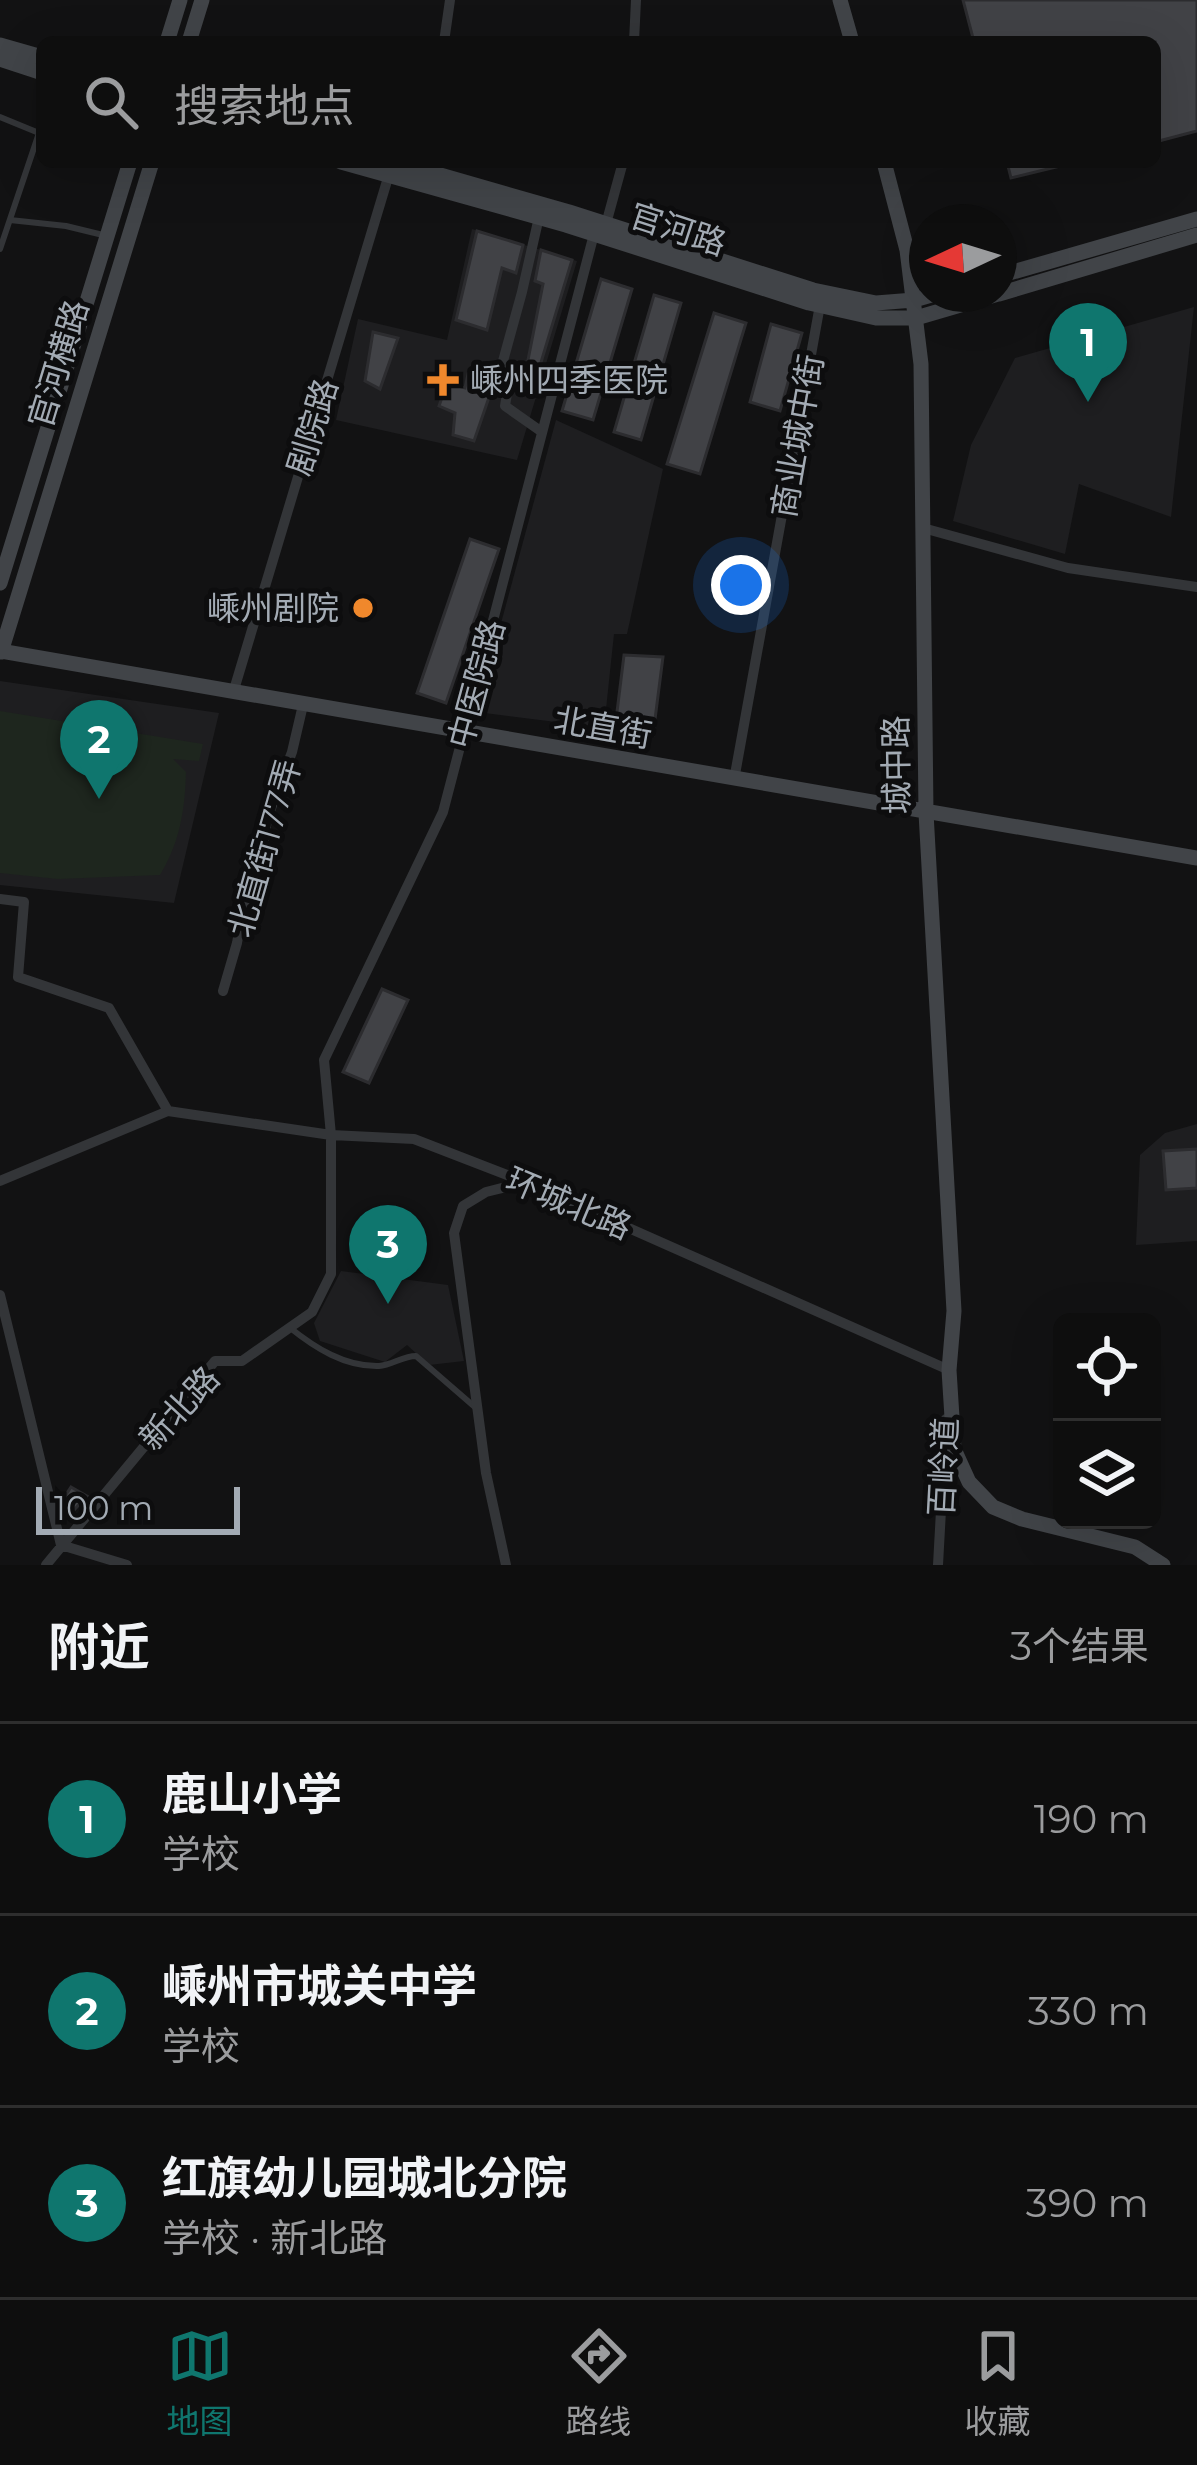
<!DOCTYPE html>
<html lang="zh">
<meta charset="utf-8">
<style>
:root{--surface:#0e0e0e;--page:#1c1c1c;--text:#f1f3f6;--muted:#9b9c9e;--line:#2e2e2e;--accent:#0f766e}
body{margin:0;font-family:Montserrat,"Noto Sans SC",sans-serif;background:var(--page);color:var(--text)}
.controls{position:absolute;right:36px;bottom:36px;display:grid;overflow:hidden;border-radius:18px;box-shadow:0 12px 48px #0002}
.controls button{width:108px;height:108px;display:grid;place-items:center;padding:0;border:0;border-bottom:3px solid var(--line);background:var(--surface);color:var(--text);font:60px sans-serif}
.compass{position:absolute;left:909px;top:204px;width:108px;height:108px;border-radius:50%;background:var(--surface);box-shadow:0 12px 48px #0002;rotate:266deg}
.scale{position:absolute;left:36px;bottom:30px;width:204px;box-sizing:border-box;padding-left:12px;border:6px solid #a3abb4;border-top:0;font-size:33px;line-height:42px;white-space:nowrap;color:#a3abb4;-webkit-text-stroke:9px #0d0d0e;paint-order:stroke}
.you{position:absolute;left:741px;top:585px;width:42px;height:42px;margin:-30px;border:9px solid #fff;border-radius:50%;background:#1a73e8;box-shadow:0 0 0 18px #1a73e833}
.badge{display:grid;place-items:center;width:78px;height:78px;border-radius:50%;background:var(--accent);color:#fff;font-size:39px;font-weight:700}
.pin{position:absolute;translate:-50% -99px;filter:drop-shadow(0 3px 6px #0008)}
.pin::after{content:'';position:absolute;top:63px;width:42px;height:36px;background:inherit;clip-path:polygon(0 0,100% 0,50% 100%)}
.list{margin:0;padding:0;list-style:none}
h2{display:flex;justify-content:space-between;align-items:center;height:156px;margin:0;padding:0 48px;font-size:51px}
h2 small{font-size:39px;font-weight:400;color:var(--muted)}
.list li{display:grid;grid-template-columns:78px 1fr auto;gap:36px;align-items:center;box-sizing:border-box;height:192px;padding:0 48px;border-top:3px solid var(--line)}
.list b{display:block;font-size:45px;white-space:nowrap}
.list p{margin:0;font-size:39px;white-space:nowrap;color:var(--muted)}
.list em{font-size:39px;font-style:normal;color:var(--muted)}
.icon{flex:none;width:66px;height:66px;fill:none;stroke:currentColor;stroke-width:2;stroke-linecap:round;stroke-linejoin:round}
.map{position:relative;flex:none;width:1197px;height:1565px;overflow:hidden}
.search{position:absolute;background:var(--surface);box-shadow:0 12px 48px #0002;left:36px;right:36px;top:36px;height:132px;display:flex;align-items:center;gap:30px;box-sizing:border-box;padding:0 42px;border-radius:18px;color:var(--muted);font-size:45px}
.sheet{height:732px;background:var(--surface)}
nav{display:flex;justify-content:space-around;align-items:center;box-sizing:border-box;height:168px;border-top:3px solid var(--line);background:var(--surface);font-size:33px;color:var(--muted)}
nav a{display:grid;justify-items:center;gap:6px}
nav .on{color:var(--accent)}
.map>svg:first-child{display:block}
.built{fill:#1e1e20}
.park{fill:#1e261e}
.building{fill:#414246;stroke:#2c2c2f;stroke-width:3}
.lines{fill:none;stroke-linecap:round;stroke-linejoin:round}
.lane{stroke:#333538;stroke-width:6}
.street{stroke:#333538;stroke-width:10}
.secondary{stroke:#414448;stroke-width:15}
.poi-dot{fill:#f0882c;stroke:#0d0d0e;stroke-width:4.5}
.labels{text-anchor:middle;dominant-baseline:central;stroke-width:10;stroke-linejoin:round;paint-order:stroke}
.street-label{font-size:33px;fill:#a3abb4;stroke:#0d0d0e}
.poi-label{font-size:33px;fill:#a3abb4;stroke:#0d0d0e;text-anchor:start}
</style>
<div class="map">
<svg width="1197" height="1565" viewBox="0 0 1197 1565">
<rect width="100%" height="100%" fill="#121213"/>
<!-- built -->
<path class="built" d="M472,229L577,261L517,460L336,420L358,319L447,340Z
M1194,307L1171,517L1079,484L1065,554L953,521L971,445L1015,358Z
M556,420L663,469L627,634H614L604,728L477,712Z
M0,681L219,713L174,903L0,885Z
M1197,1124V1241L1136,1245L1140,1155L1165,1133Z
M341,1271L448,1285L464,1361L429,1365L407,1345L385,1362L320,1341L314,1323Z"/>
<!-- park -->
<path class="park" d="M0,711L203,744L199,761L173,759L186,772C185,810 180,842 160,875L58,879L0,873Z"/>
<!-- building -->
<path class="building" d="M963,0H1197V131L1155,142V42H974Z
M1007,162H1060V166L1011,178Z
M477,231L523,245L516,273L502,268L487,330L456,320Z
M541,250L572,260L539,369L527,365L543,284L535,281Z
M601,279L632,289L593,420L562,411Z
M654,295L681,303L641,440L614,432Z
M714,313L746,323L700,474L667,464Z
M771,324L802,333L780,411L750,402Z
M373,332L398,338L380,389L365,381Z
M468,374L495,380L474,441L453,435L455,413L439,406L447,383L465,388Z
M470,539L499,549L446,703L417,693Z
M624,655L663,657L653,735L615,728Z
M382,989L408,1000L369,1083L343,1072Z
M1197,1149V1188L1166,1190L1163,1151Z
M71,1487L87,1496L74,1510L63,1499Z"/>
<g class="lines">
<!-- lane -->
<path class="lane" d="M0,117L39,133L0,249
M10,220L66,226L103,235
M289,1327C315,1348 345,1367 379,1366C392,1365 403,1356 416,1356L476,1408"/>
<!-- street -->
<path class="street" d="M444,42L450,0
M634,42L636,0
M539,217L522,292L503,361L511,369L505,406L542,432
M923,528L1068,568L1197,587
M233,693L390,171
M734,780L820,305
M0,899L24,902L18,977L109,1008L168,1111
M223,991L237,943L243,909L262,855L267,819L292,752L303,705
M168,1111L331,1135L414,1139L525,1182L949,1370L948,1376
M0,1181L168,1111
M0,1295L61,1545L127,1565
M46,1565L215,1361H242L312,1312L331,1274V1135L324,1060L443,812L594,234L606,224L623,162
M506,1565L486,1473L454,1233L463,1206L486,1192L522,1183
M938,1565L946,1419"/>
<!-- secondary -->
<path class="secondary" d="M840,0L852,42
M167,42L180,0
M189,42L202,0
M0,45L42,57
M0,59L42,73
M341,162L566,225L809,303L876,318H916L998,294
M395,162L569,212L813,290L876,303L914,300L935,294
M884,162L907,250L921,364L926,813L954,1311L949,1370L954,1449L969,1482L993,1507L1022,1519L1135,1547L1163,1565
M999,276L1197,219
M999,294L1197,235
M0,583L130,162
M0,651L1197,858
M1,652L152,162"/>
</g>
<!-- markers -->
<g class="poi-dot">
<path d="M437 362h12v12h12v12h-12v12h-12v-12h-12v-12h12z"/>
<circle cx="363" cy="608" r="12"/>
</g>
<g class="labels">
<!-- street labels -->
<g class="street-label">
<text transform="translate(678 229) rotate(18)">官河路</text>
<text transform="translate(58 364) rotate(-73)">官河横路</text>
<text transform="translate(312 427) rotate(-73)">剧院路</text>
<text transform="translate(797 436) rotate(-80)">商业城中街</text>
<text transform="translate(476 684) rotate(-75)">中医院路</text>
<text transform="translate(603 727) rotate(10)">北直街</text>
<text transform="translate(896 765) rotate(-91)">城中路</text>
<text transform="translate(264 848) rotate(-74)">北直街177弄</text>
<text transform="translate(569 1203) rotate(23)">环城北路</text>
<text transform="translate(179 1408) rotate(-47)">新北路</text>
<text transform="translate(943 1467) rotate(-87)">百岭道</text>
</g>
<!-- poi labels -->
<g class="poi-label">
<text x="470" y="380">嵊州四季医院</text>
<text x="339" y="608" text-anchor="end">嵊州剧院</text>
</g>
</g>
</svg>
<div class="controls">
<button><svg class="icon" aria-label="locate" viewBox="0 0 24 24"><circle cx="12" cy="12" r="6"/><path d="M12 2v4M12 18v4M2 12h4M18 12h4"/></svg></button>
<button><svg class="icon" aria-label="layers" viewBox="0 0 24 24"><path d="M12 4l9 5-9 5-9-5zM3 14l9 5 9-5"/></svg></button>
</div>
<svg class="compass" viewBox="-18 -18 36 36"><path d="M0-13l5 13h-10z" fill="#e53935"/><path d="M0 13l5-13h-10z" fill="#9b9c9e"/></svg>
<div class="scale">100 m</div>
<div class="you"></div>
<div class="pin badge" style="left:1088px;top:402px">1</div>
<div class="pin badge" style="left:99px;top:799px">2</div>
<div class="pin badge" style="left:388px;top:1304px">3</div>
<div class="search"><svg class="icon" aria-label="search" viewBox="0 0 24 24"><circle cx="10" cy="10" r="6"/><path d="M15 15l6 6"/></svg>搜索地点</div>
</div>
<section class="sheet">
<h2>附近<small>3个结果</small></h2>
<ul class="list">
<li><span class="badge">1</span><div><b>鹿山小学</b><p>学校</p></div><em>190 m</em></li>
<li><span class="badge">2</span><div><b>嵊州市城关中学</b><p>学校</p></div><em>330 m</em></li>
<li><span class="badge">3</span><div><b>红旗幼儿园城北分院</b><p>学校 · 新北路</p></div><em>390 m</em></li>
</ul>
</section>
<nav>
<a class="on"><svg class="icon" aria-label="map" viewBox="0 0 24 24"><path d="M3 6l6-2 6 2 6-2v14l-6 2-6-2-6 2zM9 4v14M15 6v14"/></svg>地图</a>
<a><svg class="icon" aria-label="directions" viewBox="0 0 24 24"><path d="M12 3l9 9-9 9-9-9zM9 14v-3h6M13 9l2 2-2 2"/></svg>路线</a>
<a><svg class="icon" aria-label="saved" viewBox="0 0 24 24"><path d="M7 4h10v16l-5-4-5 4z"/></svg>收藏</a>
</nav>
